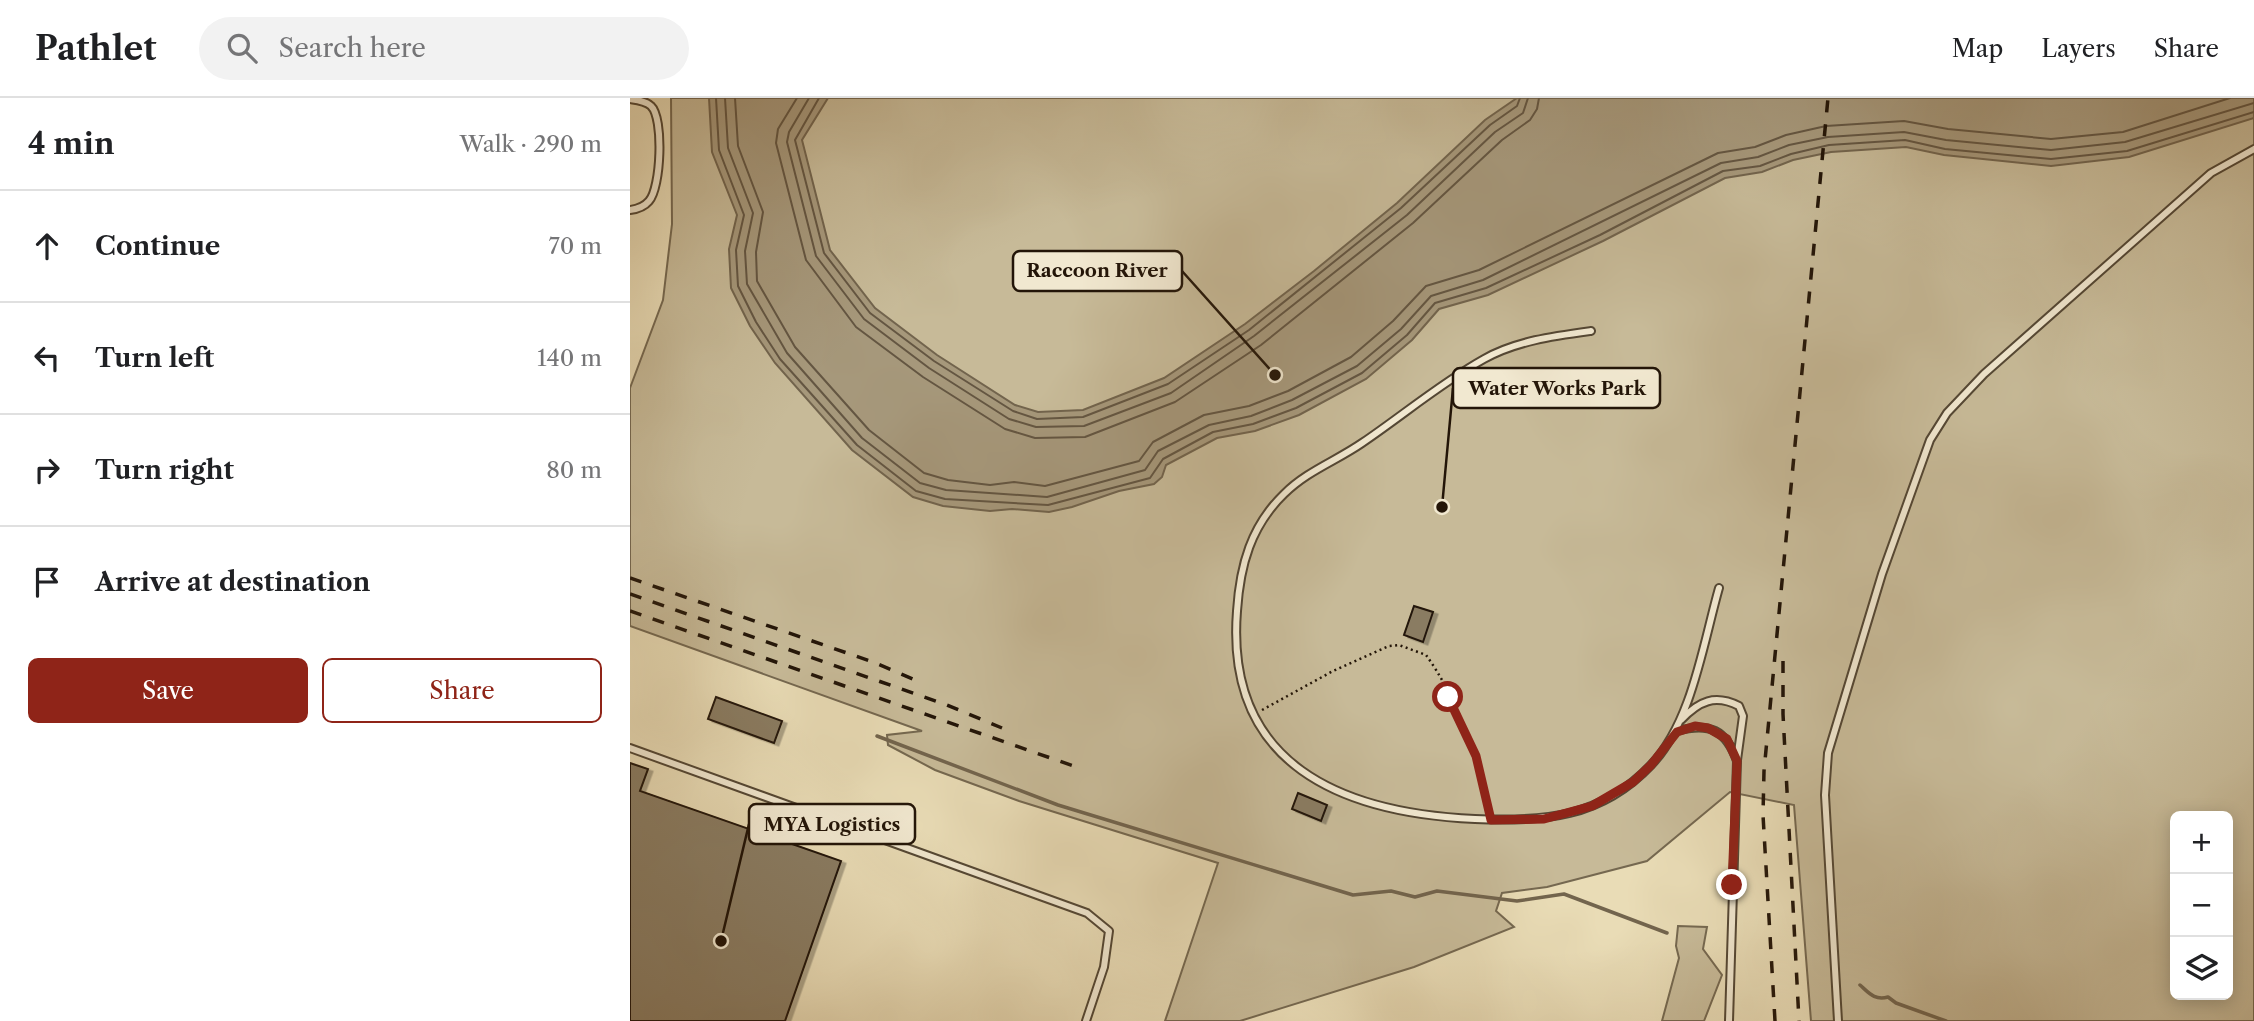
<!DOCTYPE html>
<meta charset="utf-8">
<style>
:root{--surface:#fff;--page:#f2f2f2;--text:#202124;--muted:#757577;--line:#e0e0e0;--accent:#8f2418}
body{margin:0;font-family:"Libre Caslon Text",serif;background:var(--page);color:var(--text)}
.controls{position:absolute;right:21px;bottom:21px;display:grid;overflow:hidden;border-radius:10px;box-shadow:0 4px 18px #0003}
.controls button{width:63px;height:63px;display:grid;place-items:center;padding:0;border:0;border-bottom:2px solid var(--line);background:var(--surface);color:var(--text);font:35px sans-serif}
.stop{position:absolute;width:21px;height:21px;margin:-16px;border:5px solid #8f2418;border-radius:50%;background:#fff}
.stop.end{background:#8f2418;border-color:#fff;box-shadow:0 2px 7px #0008}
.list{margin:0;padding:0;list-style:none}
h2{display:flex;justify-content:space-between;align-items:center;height:91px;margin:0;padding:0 28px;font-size:30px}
h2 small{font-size:23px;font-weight:400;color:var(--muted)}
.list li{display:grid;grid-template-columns:46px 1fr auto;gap:21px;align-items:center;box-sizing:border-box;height:112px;padding:0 28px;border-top:2px solid var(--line)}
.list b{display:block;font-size:26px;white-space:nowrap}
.list em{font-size:23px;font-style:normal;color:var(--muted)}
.actions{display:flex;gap:14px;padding:21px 28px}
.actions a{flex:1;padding:16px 0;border:2px solid var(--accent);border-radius:10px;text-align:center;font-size:24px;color:var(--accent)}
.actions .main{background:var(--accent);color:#fff}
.icon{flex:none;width:38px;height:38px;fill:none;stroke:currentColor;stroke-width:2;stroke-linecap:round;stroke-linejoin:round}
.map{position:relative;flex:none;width:1624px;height:923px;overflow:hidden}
header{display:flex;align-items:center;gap:42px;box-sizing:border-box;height:98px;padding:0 35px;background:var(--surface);border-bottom:2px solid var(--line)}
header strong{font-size:33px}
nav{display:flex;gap:38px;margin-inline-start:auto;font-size:24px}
.search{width:490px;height:63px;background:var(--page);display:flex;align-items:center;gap:18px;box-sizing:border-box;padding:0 24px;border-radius:38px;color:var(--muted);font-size:26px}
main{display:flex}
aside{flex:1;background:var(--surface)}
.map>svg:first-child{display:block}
.green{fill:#c7ba98;stroke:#756850;stroke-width:2;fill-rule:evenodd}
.water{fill:#a6987b;stroke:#72644d;stroke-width:2}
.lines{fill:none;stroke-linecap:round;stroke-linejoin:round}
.shore{stroke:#645642;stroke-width:2}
.stream{stroke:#72644d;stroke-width:3.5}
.building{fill:#8a7c62;stroke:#231508;stroke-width:2;filter:url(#shadow)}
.lane-casing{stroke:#544734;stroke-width:10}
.path{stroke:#231508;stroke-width:2.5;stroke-dasharray:2 3.5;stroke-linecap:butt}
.lane{stroke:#f1e8d0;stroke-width:6}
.rail{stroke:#231508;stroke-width:3.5;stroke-dasharray:12 12;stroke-linecap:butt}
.route{stroke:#8f2418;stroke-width:9}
.leader{fill:none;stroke:#231508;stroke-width:2.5}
.callout-dot{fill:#231508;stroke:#f1e8d0;stroke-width:2.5}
.callout{fill:#f1e8d0;stroke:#231508;stroke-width:2.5}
.callout-label{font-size:19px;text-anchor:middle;font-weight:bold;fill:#231508}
</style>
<header>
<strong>Pathlet</strong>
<div class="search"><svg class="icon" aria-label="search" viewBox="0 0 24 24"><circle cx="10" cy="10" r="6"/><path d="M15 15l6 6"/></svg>Search here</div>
<nav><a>Map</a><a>Layers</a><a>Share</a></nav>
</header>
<main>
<aside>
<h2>4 min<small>Walk · 290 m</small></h2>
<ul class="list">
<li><svg class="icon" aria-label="ahead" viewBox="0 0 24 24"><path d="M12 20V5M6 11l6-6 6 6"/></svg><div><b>Continue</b></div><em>70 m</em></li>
<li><svg class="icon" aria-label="left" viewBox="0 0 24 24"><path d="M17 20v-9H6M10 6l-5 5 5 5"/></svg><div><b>Turn left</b></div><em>140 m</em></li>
<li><svg class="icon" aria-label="right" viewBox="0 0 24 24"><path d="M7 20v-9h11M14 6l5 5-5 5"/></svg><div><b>Turn right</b></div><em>80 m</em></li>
<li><svg class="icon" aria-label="arrive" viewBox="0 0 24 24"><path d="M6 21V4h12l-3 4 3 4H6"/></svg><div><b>Arrive at destination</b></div></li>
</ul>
<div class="actions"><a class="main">Save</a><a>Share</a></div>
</aside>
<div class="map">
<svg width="1624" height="923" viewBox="0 0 1624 923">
<defs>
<filter id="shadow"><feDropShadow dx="4.5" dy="2.5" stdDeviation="0" flood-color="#0004"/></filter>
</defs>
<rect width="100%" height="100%" fill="#e9dcb6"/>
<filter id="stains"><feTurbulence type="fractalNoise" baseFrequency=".00286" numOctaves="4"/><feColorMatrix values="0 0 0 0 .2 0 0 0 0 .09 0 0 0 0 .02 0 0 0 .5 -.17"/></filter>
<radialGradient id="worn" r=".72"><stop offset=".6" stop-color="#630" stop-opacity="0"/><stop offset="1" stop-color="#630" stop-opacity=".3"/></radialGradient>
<!-- green -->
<path class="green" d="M41,0H1624V923H1181L1164,707L1100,694L1017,763L917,789L872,795L866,813L884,829L784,869L610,923H535L588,765L389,703L305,672L258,647L257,637L292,633L0,528V290L33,202L42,126ZM1545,718H1598V897H1545Z
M1048,828L1077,829L1073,851L1092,877L1074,923H1032L1049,860L1046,848Z"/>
<!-- water -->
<path class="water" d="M79,0H198L172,42L200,152L245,210L307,257L385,307L408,314L453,312L534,280L615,226L684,173L767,105L855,22L887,0H1624V20L1499,59L1421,68L1314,57L1276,49L1201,54L1163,62L1132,74L1095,80L973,143L858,197L809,211L782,242L736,281L669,317L625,333L587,340L536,367L532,379L524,386L489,393L442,409L419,414L382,411L360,413L313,408L283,399L222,352L145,265L120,228L101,190L99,151L107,117L82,54Z"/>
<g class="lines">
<!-- shore -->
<path class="shore" d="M86,0L89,52L114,117L106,152L108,188L126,224L150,261L227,347L286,393L315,401L418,407L520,380L533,361L583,334L623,326L666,310L732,275L777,237L805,205L856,190L970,137L1093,73L1130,68L1161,56L1199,47L1275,42L1315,51L1421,61L1497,53L1624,14
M95,0L98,50L123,115L115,153L117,186L157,255L232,340L290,385L316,392L417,399L515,372L528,353L579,327L621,318L662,302L727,268L771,231L801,198L853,182L1091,65L1128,59L1159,47L1198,39L1274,34L1316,42L1421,52L1495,44L1624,5
M105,0L108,48L133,114L126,154L127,183L165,249L239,332L294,375L318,382L360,387L384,384L415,388L509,363L523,344L574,317L619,308L658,293L721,259L763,223L796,188L849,172L1088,55L1125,49L1156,37L1196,28L1274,23L1318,31L1421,41L1493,34L1600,0
M167,0L148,31L146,45L176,162L226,229L293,279L375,331L405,340L455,339L545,304L631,247L783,125L872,42L900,22L907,11L909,0
M179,0L159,34L157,44L186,158L234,221L299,270L379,321L406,329L454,328L541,295L624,238L777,117L865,34L893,15L898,0
M189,0L165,42L194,155L240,215L304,263L383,313L407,321L453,319L538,286L619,232L771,110L860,27L887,8L890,0"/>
<!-- stream -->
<path class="stream" d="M247,638L428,707L723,797L761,793L785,799L807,793L887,803L934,796L1037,835
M1230,887C1239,895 1245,903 1258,899L1266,905L1316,923"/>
</g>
<!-- building -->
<path class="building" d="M784,508L803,514L793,544L774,537Z
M86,599L152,623L144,645L78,621Z
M0,665L18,671L10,693L211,763L155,923H0Z
M668,695L697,707L691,723L662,711Z"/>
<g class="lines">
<defs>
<path id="lane" d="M0,1C7,2 16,3 21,8C34,20 31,90 19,103C14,109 8,111 0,112
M961,233C924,238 886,243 854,261C811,285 772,318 732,345C706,363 677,373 654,396C621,428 610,467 607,513C595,667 712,715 845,721C913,724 971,720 1021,667C1062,624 1073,546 1089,490
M1051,622C1069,603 1085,596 1109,608L1113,618L1107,662
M1047,633C1080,624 1096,632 1107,663L1099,923
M0,650L457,815L479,833L474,869L456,923
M1208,923L1195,697L1198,655L1252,476L1300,342L1317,315L1354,276L1581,75L1624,51"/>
</defs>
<!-- lane casing -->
<use href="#lane" class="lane-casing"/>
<!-- path -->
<path class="path" d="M632,612L703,573L759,548L769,547L796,557C824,595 852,665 859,712"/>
<!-- lane -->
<use href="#lane" class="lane"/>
<!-- rail -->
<path class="rail" d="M0,480L243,564L292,585
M0,496L317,607L372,630
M0,513L452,671
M1153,563V616L1169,923
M1145,923L1133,717L1134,673L1198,0"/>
</g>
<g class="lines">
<!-- route -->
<path class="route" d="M818,599L846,658L861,722L914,721L962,708L1003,684L1021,667L1047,634L1065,628L1078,630L1097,641L1107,663L1102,787"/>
</g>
<!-- callouts -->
<path class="leader" d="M645 277L552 173M812 409L823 290M91 843L119 726"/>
<g class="callout-dot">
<circle cx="645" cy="277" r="7"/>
<circle cx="812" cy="409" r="7"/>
<circle cx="91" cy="843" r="7"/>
</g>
<g class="callout">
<rect x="383" y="153" width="169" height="40" rx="7"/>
<rect x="823" y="270" width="207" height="40" rx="7"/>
<rect x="119" y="706" width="166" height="40" rx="7"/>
</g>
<g class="callout-label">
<text x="467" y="179">Raccoon River</text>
<text x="927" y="297">Water Works Park</text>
<text x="202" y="733">MYA Logistics</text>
</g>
<rect width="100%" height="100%" filter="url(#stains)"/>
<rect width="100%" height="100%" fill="url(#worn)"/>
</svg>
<div class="controls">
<button>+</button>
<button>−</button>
<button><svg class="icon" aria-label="layers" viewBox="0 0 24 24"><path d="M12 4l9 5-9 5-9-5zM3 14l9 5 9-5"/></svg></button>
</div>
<div class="stop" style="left:818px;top:599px"></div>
<div class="stop end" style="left:1102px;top:787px"></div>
</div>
</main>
